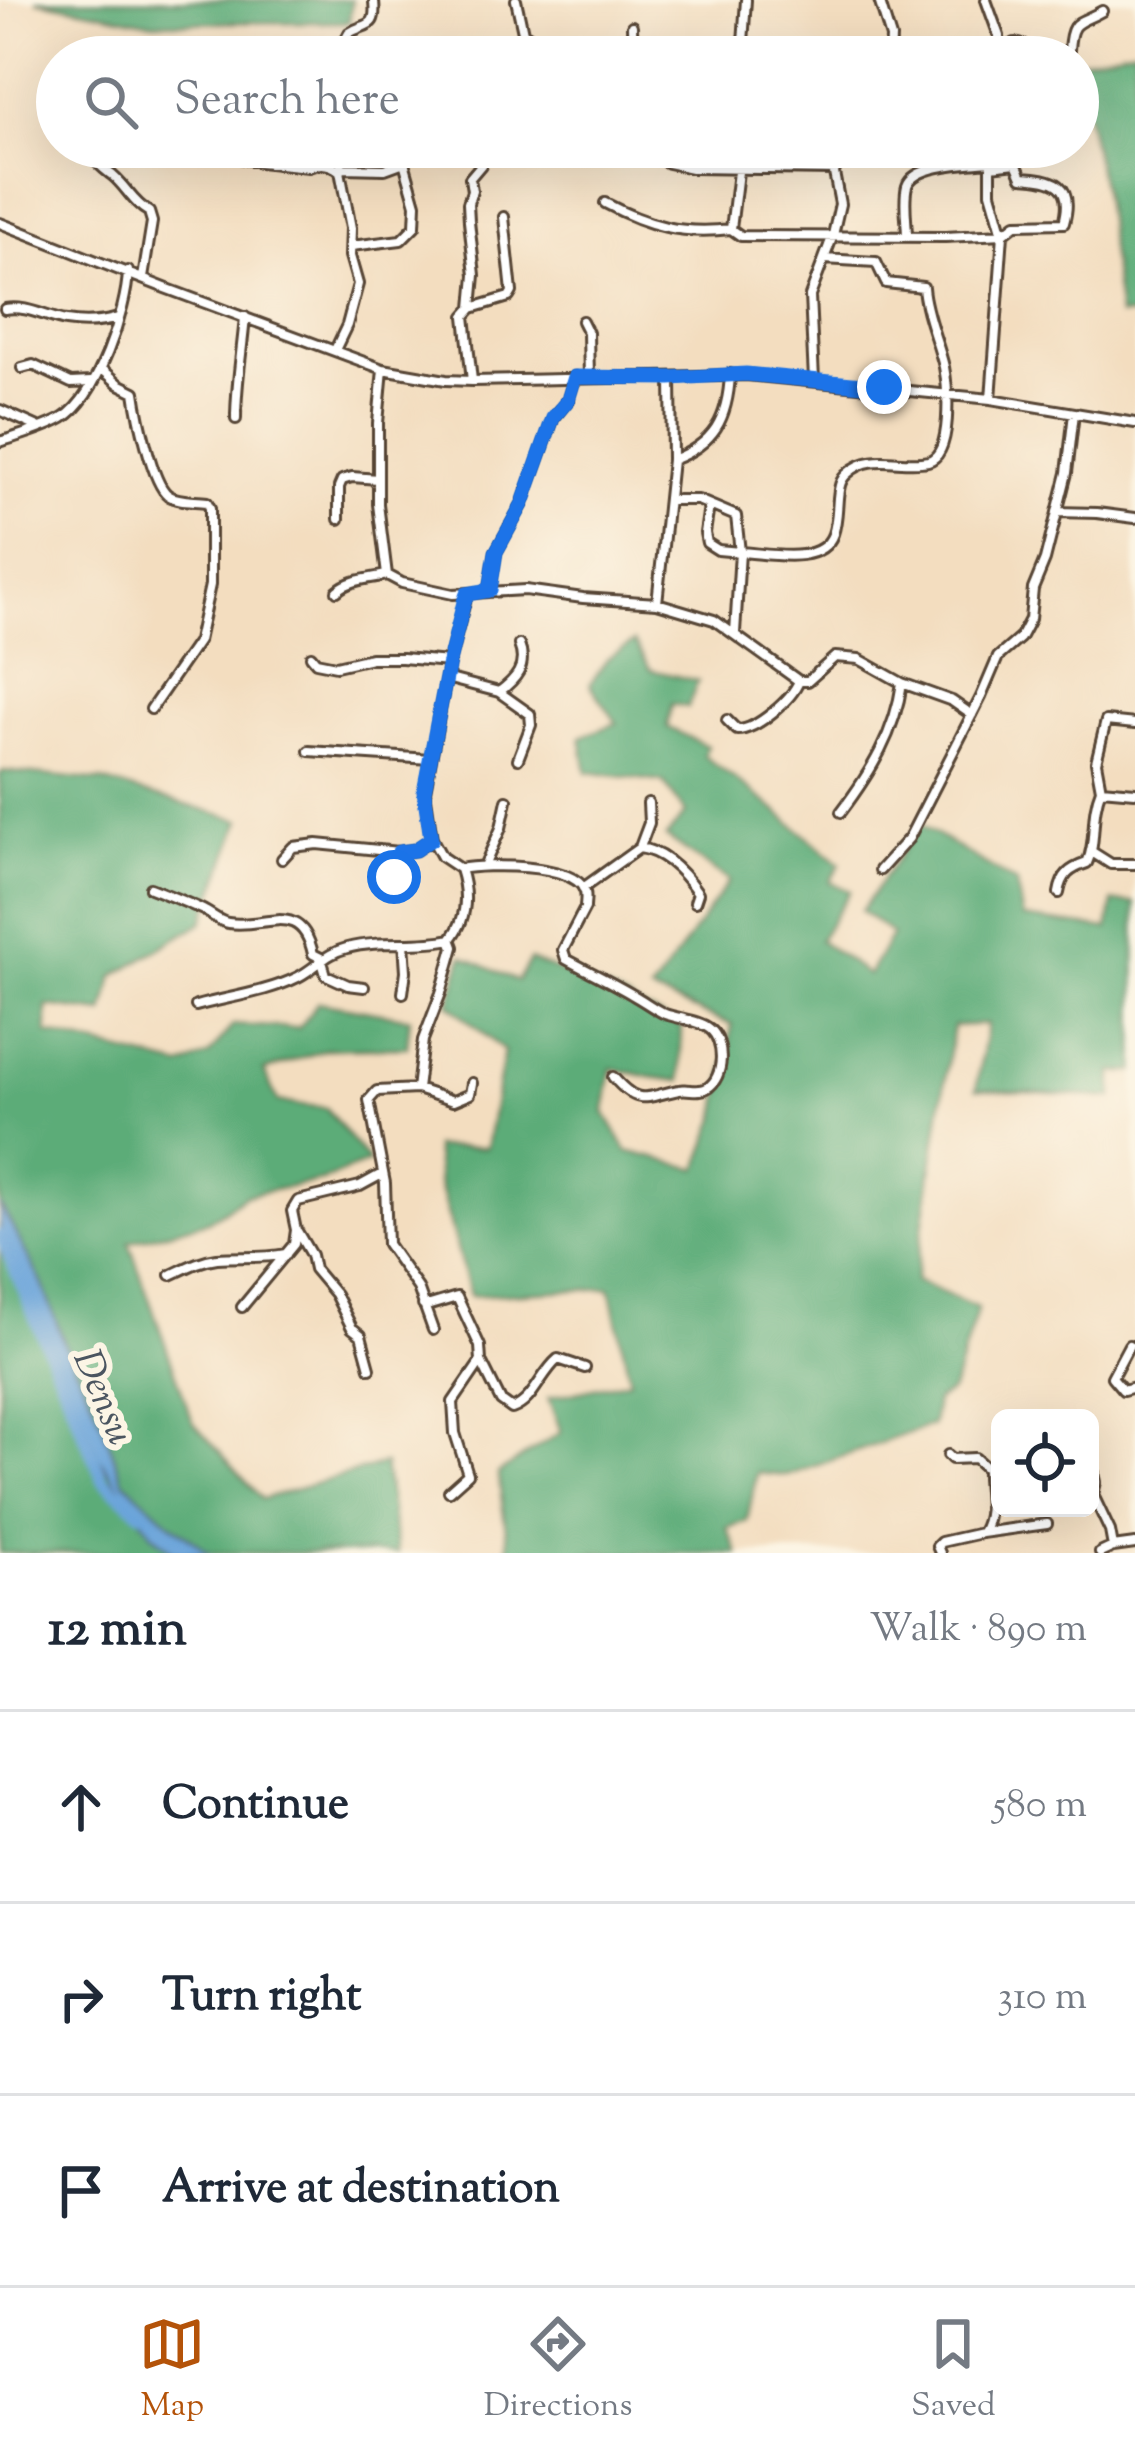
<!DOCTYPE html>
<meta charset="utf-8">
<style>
:root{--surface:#fff;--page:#f6f6f7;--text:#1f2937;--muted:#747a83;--line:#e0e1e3;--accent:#b45309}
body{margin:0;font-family:"Sorts Mill Goudy",serif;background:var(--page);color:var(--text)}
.controls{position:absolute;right:36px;bottom:36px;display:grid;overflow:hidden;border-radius:18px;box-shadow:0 12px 48px #0002}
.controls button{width:108px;height:108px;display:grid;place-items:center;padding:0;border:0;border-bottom:3px solid var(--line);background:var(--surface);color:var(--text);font:60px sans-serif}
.stop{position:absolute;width:36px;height:36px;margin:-27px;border:9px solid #1a73e8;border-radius:50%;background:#fff}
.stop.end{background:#1a73e8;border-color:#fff;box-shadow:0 3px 12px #0008}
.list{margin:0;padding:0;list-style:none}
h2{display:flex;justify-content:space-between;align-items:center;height:156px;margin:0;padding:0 48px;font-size:51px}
h2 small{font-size:39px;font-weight:400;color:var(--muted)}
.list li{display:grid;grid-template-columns:78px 1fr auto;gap:36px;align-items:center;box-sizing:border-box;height:192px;padding:0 48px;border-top:3px solid var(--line)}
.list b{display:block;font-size:45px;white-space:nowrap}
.list em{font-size:39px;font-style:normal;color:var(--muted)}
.icon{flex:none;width:66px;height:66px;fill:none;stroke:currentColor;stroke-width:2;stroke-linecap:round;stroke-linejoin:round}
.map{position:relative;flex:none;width:1135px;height:1553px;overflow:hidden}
.search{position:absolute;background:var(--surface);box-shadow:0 12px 48px #0002;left:36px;right:36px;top:36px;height:132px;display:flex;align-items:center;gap:30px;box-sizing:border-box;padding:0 42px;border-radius:66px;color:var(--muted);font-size:45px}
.sheet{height:732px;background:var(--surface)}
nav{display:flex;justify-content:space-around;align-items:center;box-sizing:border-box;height:168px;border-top:3px solid var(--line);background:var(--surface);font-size:33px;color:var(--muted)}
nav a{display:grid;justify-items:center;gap:6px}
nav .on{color:var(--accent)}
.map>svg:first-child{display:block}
.forest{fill:#5cac78;stroke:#4c6b4b;stroke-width:3}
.water{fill:#6aa4da;stroke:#52677c;stroke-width:3}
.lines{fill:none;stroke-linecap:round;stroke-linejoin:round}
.river{stroke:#6aa4da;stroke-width:12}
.minor-casing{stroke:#574536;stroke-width:14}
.minor{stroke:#fff;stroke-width:8}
.route{stroke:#1a73e8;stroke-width:15}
.labels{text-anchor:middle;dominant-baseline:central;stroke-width:12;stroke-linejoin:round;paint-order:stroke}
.water-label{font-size:39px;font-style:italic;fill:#4b5560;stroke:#fcf5e5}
</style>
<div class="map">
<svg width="1135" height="1553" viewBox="0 0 1135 1553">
<rect width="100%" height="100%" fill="#fcf5e5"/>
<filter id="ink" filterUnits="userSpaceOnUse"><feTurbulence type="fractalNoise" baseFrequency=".00833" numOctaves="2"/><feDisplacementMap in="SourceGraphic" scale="24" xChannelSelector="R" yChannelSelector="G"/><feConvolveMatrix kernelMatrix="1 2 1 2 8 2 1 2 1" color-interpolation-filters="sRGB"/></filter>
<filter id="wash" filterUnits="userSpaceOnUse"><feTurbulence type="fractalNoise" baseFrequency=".004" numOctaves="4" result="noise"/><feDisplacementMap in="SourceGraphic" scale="48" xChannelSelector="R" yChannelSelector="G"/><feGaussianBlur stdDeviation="2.7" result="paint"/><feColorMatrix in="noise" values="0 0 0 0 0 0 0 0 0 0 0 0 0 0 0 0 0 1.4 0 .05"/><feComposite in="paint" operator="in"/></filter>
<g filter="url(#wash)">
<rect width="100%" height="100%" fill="#f3ddbf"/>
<!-- forest -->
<path class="forest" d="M36,0H352L349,22L150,23Z
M1135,48V315L1119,316L1102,189L1086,113L1078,110V60Z
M634,642L651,670L698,681L688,707L672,704L667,727L707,746L704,756L766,802L840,864L830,882L850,891L819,940L868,975L892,934L861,911L920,825L1016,883L1023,918L1108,929L1113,902L1135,903V1072H1113V1098L976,1089L987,1024L953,1026L915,1281L978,1308L952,1390L936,1401L932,1425L787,1476L757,1473L747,1521L727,1528L738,1553H509L498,1474L561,1432L548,1398L630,1380L610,1288L470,1296L438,1181L434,1147L486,1148L504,1051L449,1004L463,956L517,981L530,960L610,991L681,1027V1081L650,1077L612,1068L605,1112L627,1151L698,1169L717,1118L732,1025L651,992L729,881L666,837L686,813L663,782L587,772L581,737L617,723L590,684L607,659Z
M3,771L102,781L241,820L203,922L114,976L104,1013L47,1006V1033L182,1067L209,1055L233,1025L299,1028L318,1002L410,1018L407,1047L327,1049L264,1071L278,1102L326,1108L369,1162L322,1181L246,1195L208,1221L129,1242L193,1422L262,1499L384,1464L397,1553H0V775Z"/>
<!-- water -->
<path class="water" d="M0,1204L42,1283L68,1353L96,1407L123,1480L168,1521L210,1553H175L152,1534L98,1456L0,1230Z"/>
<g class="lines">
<!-- river -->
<path class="river" d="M0,1235L103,1480L141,1513"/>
</g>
</g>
<g filter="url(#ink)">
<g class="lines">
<defs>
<path id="minor" d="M516,0L523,32L537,43L543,57
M879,0L891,38L890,57
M986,0L999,36L1000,57
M632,26L633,57
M1002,50L1015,43L1062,54L1069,50C1071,18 1078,25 1102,11
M336,57L349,33C366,22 377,30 374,2
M742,57L746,0
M93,147L91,155C98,165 104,169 113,176C127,188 133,203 149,212L152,222L143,278
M202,147L205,151L259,162L309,167C320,162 331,164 340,171L344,147
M642,147L668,163L692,168L835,170
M741,147L731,229L741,236L945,237L1003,234L1016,224L1064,223C1075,183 1054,179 1022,177L1016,163L991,166
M991,147V192L1003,234L991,399
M605,203C648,226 682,235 731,229
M0,223L165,288L383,369L446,380L472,381L746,375L991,399L1135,423
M907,237C907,222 903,200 907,186C914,164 971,163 991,161
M472,308L475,275L469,221L468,203L472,191L470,178L481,165
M5,309C26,305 45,317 66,321C84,324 101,323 118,318
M582,321L588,333L589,377
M335,350L347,325L358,284L350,256L351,228L340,171L344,168L385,169L404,162L416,204L415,226L401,240L351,246
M22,368L33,365L71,383L91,382
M102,369L119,384L135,392C138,414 152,483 168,495C178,502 195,500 207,502L210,508V585L198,641L151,709
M383,369L378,423V504L387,575
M814,380L810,296L833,235L840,204L829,147
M472,381L465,316L472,308L509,297L512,292L504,217
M0,410L38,427
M236,419C236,384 242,352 245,317
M0,442C20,435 44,429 63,418C97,398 127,310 128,271
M672,460C714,444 728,419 730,374
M669,500H698L736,516L740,552L735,633
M709,506L705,533L707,543L718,550L740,552
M1057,512L1097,513L1135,518
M339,519V487L342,480L352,477L378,479
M740,552C767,553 821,567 833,534C837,523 837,510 838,498C839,488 840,479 848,473C873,451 900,467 928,461C953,455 948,388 944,367C938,341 925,314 923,287L886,283L876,262L824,259
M490,590L496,552L523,503L553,419L568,400L575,377
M337,591C350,579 370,579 387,575L402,583L453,594L525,590L583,598L657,603L714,620L799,681
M657,603L672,460L671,378
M311,656L316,662L336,666L371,658H402L449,662
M446,678L499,692L530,714L531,725L518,759
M499,692C515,680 528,667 519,645
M727,720L737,730C757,730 792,699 799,681H808L835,657L859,659L902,683L952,701L972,715
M309,751L430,759
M1101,789L1096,762L1106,721L1135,724
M841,812C871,772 895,733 902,683
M640,847L649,823L648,803
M1092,852L1111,864H1135
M282,859L293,847L317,844L399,852
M485,864L501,828L507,800
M460,869C485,864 571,863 584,889C587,895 585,902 585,908L563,950L566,959C588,971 611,982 633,995C644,1001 654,1009 665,1014C679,1019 699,1020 710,1029C725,1041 725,1078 707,1088C699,1093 688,1088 679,1090C646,1096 640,1108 613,1077
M880,870L909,838L981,697L998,657L1020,638L1030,619L1033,589L1045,560L1067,473L1074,413
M394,877L399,852L415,850L432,839
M150,888C168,895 186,902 203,910C211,914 220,922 228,923C265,929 301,899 313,954L321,958L326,975L348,985L364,987
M583,888L639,848C664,851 684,873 698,893L695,902
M1059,893C1062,875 1069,869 1087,863C1097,842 1090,815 1101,789L1135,792
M403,993L406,971L404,943
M196,1006C229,997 268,992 298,977C316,968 326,953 347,948C382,939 416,947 451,939
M417,1089L423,1040L441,993L454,947L451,939C468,918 468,894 460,869L442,857L432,839L425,791L449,662L467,594
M297,1231L311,1255L314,1269L335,1294L352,1328L361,1335L370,1368
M171,1275C186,1268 200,1260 217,1258C240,1256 262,1259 286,1254
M423,1305H430L457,1297L480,1346L481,1361L453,1402L455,1433L468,1474L449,1491
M242,1307L294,1244L296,1230L292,1211L298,1201L360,1186L382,1174
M433,1330L418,1288L387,1244L385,1183L369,1100L377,1091L417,1089L453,1101L470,1094L472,1083
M1129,1345L1112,1377L1123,1390L1135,1387
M481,1361L501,1401L512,1409C534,1401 540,1374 558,1359L585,1368
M948,1455L952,1459L975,1458L987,1469C986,1491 994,1512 982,1532
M1092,1463L1096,1482L1093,1495L1110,1531L1113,1547
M940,1553L937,1546L941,1542L981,1533L1047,1524
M1100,1553L1113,1547L1135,1544"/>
</defs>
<!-- minor casing -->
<use href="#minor" class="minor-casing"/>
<!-- minor -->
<use href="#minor" class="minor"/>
</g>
</g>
<g class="lines" filter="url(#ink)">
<!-- route -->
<path class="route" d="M394,877L399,852L415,850L431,839L424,791L449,662L464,602L467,594L490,590L496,552L523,503L553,418L568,400L575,377L670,378L746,374L884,387"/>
</g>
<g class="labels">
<!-- water labels -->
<g class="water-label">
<text transform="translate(101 1398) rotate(67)">Densu</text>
</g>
</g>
</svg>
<div class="controls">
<button><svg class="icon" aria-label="locate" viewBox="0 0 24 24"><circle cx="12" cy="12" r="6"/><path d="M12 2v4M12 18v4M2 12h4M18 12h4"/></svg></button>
</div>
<div class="stop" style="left:394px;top:877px"></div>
<div class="stop end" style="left:884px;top:387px"></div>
<div class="search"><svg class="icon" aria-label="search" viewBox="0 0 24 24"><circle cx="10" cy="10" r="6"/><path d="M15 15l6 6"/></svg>Search here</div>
</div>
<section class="sheet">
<h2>12 min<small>Walk · 890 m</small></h2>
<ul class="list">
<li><svg class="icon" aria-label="ahead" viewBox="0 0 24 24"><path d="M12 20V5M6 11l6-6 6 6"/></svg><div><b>Continue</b></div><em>580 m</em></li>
<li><svg class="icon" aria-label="right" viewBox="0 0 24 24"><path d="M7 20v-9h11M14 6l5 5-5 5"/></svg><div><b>Turn right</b></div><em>310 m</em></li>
<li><svg class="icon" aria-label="arrive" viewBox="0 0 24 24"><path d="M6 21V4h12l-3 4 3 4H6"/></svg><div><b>Arrive at destination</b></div></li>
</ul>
</section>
<nav>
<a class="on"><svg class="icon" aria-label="map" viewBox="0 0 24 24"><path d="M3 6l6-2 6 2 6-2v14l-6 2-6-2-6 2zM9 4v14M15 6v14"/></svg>Map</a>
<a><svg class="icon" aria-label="directions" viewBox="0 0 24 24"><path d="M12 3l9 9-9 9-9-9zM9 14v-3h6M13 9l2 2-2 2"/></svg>Directions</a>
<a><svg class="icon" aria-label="saved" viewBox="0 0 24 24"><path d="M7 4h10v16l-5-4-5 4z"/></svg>Saved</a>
</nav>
